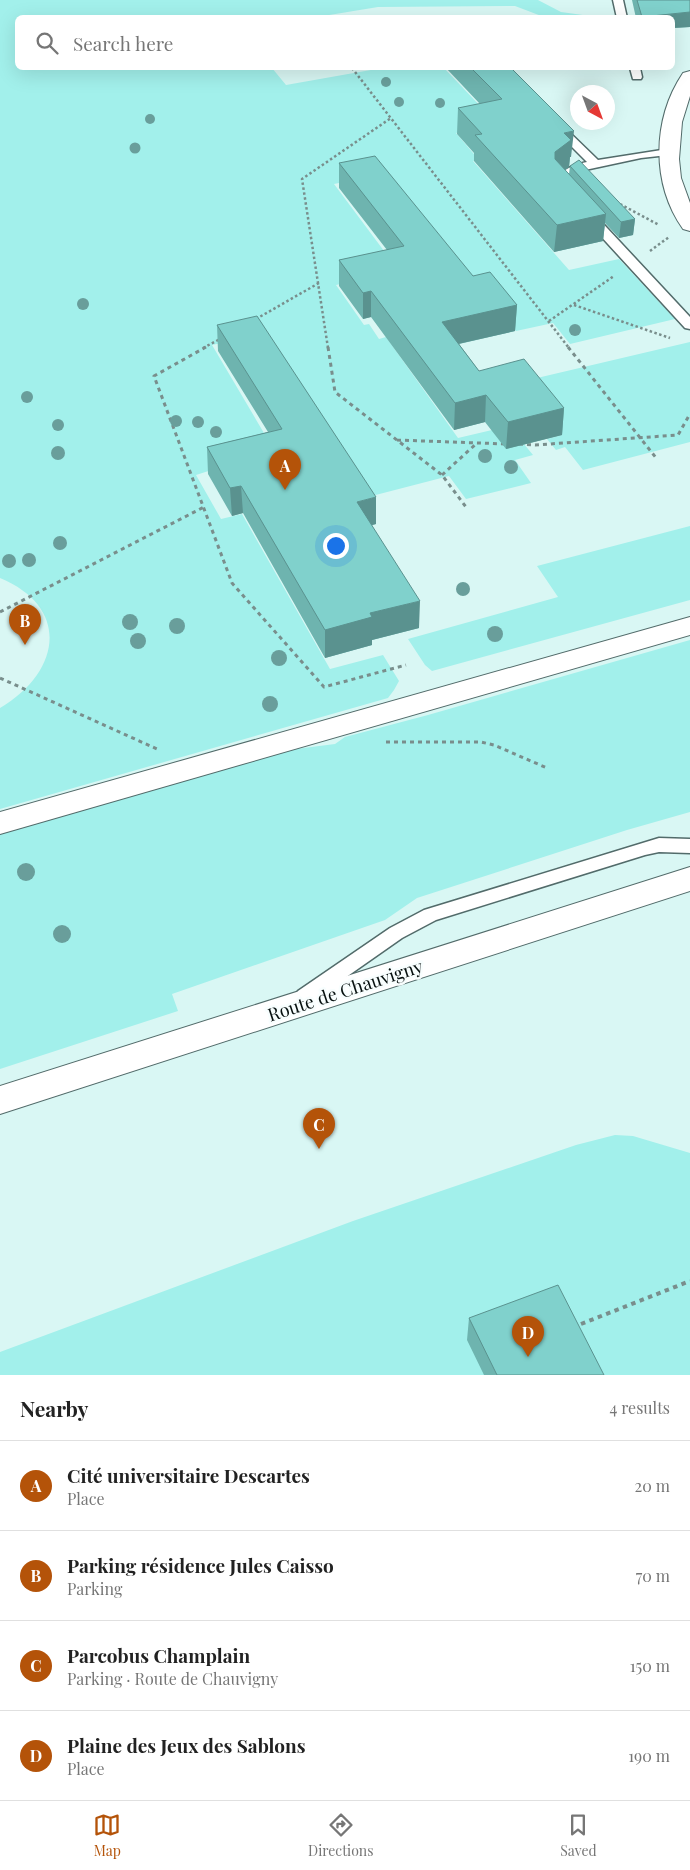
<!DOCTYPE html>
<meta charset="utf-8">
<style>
:root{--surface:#fff;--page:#f2f2f2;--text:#222;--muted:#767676;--line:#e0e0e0;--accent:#b45309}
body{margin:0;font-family:"Playfair Display",serif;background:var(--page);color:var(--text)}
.compass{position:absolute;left:570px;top:85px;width:45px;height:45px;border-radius:50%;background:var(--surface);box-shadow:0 5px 20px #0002;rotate:139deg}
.you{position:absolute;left:335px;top:545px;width:18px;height:18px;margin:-12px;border:4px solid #fff;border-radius:50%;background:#1a73e8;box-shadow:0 0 0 8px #1a73e833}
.badge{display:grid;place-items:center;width:32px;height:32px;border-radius:50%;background:var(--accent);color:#fff;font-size:16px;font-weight:700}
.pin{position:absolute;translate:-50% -41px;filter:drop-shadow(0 1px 2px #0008)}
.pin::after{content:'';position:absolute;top:26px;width:18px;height:15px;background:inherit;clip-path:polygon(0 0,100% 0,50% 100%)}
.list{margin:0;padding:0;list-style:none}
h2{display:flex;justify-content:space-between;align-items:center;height:65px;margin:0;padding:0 20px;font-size:21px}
h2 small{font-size:16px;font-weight:400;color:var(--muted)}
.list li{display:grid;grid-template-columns:32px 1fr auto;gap:15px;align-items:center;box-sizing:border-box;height:90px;padding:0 20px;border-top:1px solid var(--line)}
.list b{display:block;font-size:19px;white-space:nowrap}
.list p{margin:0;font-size:16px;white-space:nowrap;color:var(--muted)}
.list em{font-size:16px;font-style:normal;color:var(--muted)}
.icon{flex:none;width:28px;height:28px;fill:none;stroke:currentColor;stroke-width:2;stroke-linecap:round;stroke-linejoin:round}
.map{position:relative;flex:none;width:690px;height:1375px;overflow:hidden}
.search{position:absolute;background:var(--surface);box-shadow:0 5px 20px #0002;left:15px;right:15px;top:15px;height:55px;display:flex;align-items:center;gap:12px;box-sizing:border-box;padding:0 18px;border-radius:8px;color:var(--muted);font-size:19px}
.sheet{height:425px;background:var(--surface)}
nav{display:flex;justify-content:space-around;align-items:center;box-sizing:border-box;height:70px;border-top:1px solid var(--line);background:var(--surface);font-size:14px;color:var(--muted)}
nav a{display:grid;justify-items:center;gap:2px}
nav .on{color:var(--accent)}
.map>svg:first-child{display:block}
.green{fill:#a2f0eb}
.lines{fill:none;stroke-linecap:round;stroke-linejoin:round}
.lane-casing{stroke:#526b6a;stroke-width:3}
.street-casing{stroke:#526b6a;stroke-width:2}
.secondary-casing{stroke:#526b6a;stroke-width:2}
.path-far2{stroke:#798e8c;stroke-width:2.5;stroke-dasharray:2.5 2.5;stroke-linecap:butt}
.path-far1{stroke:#798e8c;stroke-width:3;stroke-dasharray:4 4;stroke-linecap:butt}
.path{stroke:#798e8c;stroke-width:4;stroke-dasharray:4.5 4.5;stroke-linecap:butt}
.lane{fill:#fff;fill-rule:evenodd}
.street{fill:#fff;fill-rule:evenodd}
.secondary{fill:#fff;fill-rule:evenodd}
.tree{fill:#699e9b}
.wall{fill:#6eb4af}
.shaded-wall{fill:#5a928f}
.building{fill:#80d1cc;stroke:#5a928f}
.labels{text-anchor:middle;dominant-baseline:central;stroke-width:5;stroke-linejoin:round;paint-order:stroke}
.street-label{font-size:18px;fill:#06100f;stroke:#f8fefe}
</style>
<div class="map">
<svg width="690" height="1375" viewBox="0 0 690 1375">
<rect width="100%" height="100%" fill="#d9f7f4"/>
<!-- green -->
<path class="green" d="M0,0H538L561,12L590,16L544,17L515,6L378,7L311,18H18V68H272L286,85L382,68H444L484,110L487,127L456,133L479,160L473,161L569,270L619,259L675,319L570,344L553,323L516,331L489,297L374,176L334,184L399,271L336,285L364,325L369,324L379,339L386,337L458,438L492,430L519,438L533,455L515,460L531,483L466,499L449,476L364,498L259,335L212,345L274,450L196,475L221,519L242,514L330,669L383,655L399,681L394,690L388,698L0,809V708C60,673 72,608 0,578Z
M690,342V442L583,470L565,447L556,450L547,439L562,435L520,382Z
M690,526V600L432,671L425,665L408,639L558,597L537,566Z
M690,640V812L627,830L417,898L385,920L172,994L178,1011L0,1069V833L288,750L335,744L345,737L428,715Z
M615,1135L633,1136L690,1153V1375H0V1352L353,1221L576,1145Z"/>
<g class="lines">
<defs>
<path id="lane" d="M613,0H623L627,18H617Z
M630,68H640L642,77L641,79H633Z
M562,128L566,129L598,160L668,149L674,152L668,155L641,158L585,170L569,178H561L559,175C566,168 577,164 587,162L556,131L558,129Z
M590,213L594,214L690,317V329L685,328L586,220L584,217L586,214Z
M659,838L690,839V853L659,852L645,855L436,920L402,938L312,1001L305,1004L298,1001L296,996L298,991L390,928L424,910Z"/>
<path id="street" d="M690,617V635L0,834V812Z"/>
<path id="secondary" d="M690,71V96L682,122L679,159L681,178L690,203V231L683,229C651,184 652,119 683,73Z
M690,867V891L0,1114V1086Z"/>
</defs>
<!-- lane casing -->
<use href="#lane" class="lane-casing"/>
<!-- street casing -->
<use href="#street" class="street-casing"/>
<!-- secondary casing -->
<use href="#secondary" class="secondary-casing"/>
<!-- path-far2 -->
<path class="path-far2" d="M352,68L569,348
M620,204L659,225
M650,251L669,237
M574,305L670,338
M256,319L319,283
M549,321L614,276
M203,348L220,339
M328,348L302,179L391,118"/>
<!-- path-far1 -->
<path class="path-far1" d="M206,347L154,376L232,583L324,687L406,665
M328,347L335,392L442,475L466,507
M568,347L657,459
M397,440L506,444
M519,444L535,445L678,435L690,414
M442,475L477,443
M0,612L204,507
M0,678L157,749
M386,742H481L494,745L547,768"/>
<!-- path -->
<path class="path" d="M581,1324L690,1281"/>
<!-- lane -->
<use href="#lane" class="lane"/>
<!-- street -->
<use href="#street" class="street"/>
<!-- secondary -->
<use href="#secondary" class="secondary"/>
</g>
<!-- trees -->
<g class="tree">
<circle cx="386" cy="82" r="5"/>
<circle cx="399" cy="102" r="5"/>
<circle cx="440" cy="103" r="5"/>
<circle cx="150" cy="119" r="5"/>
<circle cx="135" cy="148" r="5.5"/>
<circle cx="83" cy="304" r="6"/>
<circle cx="575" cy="330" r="6"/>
<circle cx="27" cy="397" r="6"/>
<circle cx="176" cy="421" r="6"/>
<circle cx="198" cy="422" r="6"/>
<circle cx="58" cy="425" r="6"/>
<circle cx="216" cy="432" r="6"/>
<circle cx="58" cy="453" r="7"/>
<circle cx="485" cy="456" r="7"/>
<circle cx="511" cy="467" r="7"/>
<circle cx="60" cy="543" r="7"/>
<circle cx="29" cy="560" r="7"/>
<circle cx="9" cy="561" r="7"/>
<circle cx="463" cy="589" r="7"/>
<circle cx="130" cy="622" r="8"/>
<circle cx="177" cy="626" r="8"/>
<circle cx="495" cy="634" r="8"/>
<circle cx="138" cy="641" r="8"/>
<circle cx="279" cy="658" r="8"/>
<circle cx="270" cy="704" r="8"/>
<circle cx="26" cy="872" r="9"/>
<circle cx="62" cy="934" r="9"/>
</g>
<!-- wall -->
<path class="wall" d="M632,0H690V27L672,28V18H636Z
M446,68H511L571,157H570L569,167L565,170L569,174L570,166L635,219L633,235L619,238L605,223L603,241L554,252L474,161V153L457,134L458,108L480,104Z
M339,163L473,276L517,305L515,331L459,344L479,371L564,408L562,435L506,449L485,422L454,430L371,317L363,319L339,286V260L387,250L339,188Z
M217,325L376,524L372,525L419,628L372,640V645L325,658L243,513L232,516L208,474L207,447L268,432L218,351Z
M469,1318L604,1375H484L467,1340Z"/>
<!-- shaded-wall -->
<path class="shaded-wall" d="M690,12V27L672,28V18H642Z
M574,131L571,157H570L569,167L553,179L555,152L564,133Z
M606,214L603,241L554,252L557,225Z
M635,219L633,235L619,238L621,222Z
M371,291V317L363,319V293Z
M517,305L515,331L440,348L442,322Z
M486,395L485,422L454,430L455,403Z
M564,408L562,435L506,449L508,422Z
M241,486L243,513L232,516L230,488Z
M376,497V524L357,529V502Z
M420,601L419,628L372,640V645L325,658V630L370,613Z"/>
<!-- building -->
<path class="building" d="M637,0H690V12L642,17Z
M471,68H511L574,131L564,133L571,140L555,152V159L606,214L557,225L475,135L482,134L458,108L502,99Z
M375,156L473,276L490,272L517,305L442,322L479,371L524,359L564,408L508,422L486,395L455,403L371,291L363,293L339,260L404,246L339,163Z
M579,160L635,219L621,222L570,166Z
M257,316L376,497L357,502L420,601L370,613L372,617L325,630L241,486L230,488L207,447L282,429L217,325Z
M558,1285L604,1375H497L469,1318Z"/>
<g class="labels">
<!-- street labels -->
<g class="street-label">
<text transform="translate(345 990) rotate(-18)">Route de Chauvigny</text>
</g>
</g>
</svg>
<svg class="compass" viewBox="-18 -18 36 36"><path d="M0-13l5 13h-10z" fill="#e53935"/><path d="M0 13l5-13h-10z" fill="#767676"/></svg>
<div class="you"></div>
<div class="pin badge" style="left:285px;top:490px">A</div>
<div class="pin badge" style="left:25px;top:645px">B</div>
<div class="pin badge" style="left:319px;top:1149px">C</div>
<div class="pin badge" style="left:528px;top:1357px">D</div>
<div class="search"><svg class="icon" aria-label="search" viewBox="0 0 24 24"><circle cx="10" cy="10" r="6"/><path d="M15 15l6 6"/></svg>Search here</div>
</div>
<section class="sheet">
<h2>Nearby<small>4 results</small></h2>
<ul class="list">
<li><span class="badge">A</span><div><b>Cité universitaire Descartes</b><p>Place</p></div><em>20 m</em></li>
<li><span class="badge">B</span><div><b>Parking résidence Jules Caisso</b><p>Parking</p></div><em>70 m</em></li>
<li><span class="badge">C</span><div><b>Parcobus Champlain</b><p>Parking · Route de Chauvigny</p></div><em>150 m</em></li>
<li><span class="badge">D</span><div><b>Plaine des Jeux des Sablons</b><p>Place</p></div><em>190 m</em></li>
</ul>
</section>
<nav>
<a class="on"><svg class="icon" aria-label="map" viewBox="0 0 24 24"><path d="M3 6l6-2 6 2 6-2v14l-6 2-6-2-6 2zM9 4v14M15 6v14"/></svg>Map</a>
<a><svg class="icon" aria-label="directions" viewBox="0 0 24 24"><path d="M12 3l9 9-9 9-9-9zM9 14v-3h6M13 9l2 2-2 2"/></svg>Directions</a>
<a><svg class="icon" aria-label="saved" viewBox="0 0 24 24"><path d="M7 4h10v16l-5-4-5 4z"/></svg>Saved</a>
</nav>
